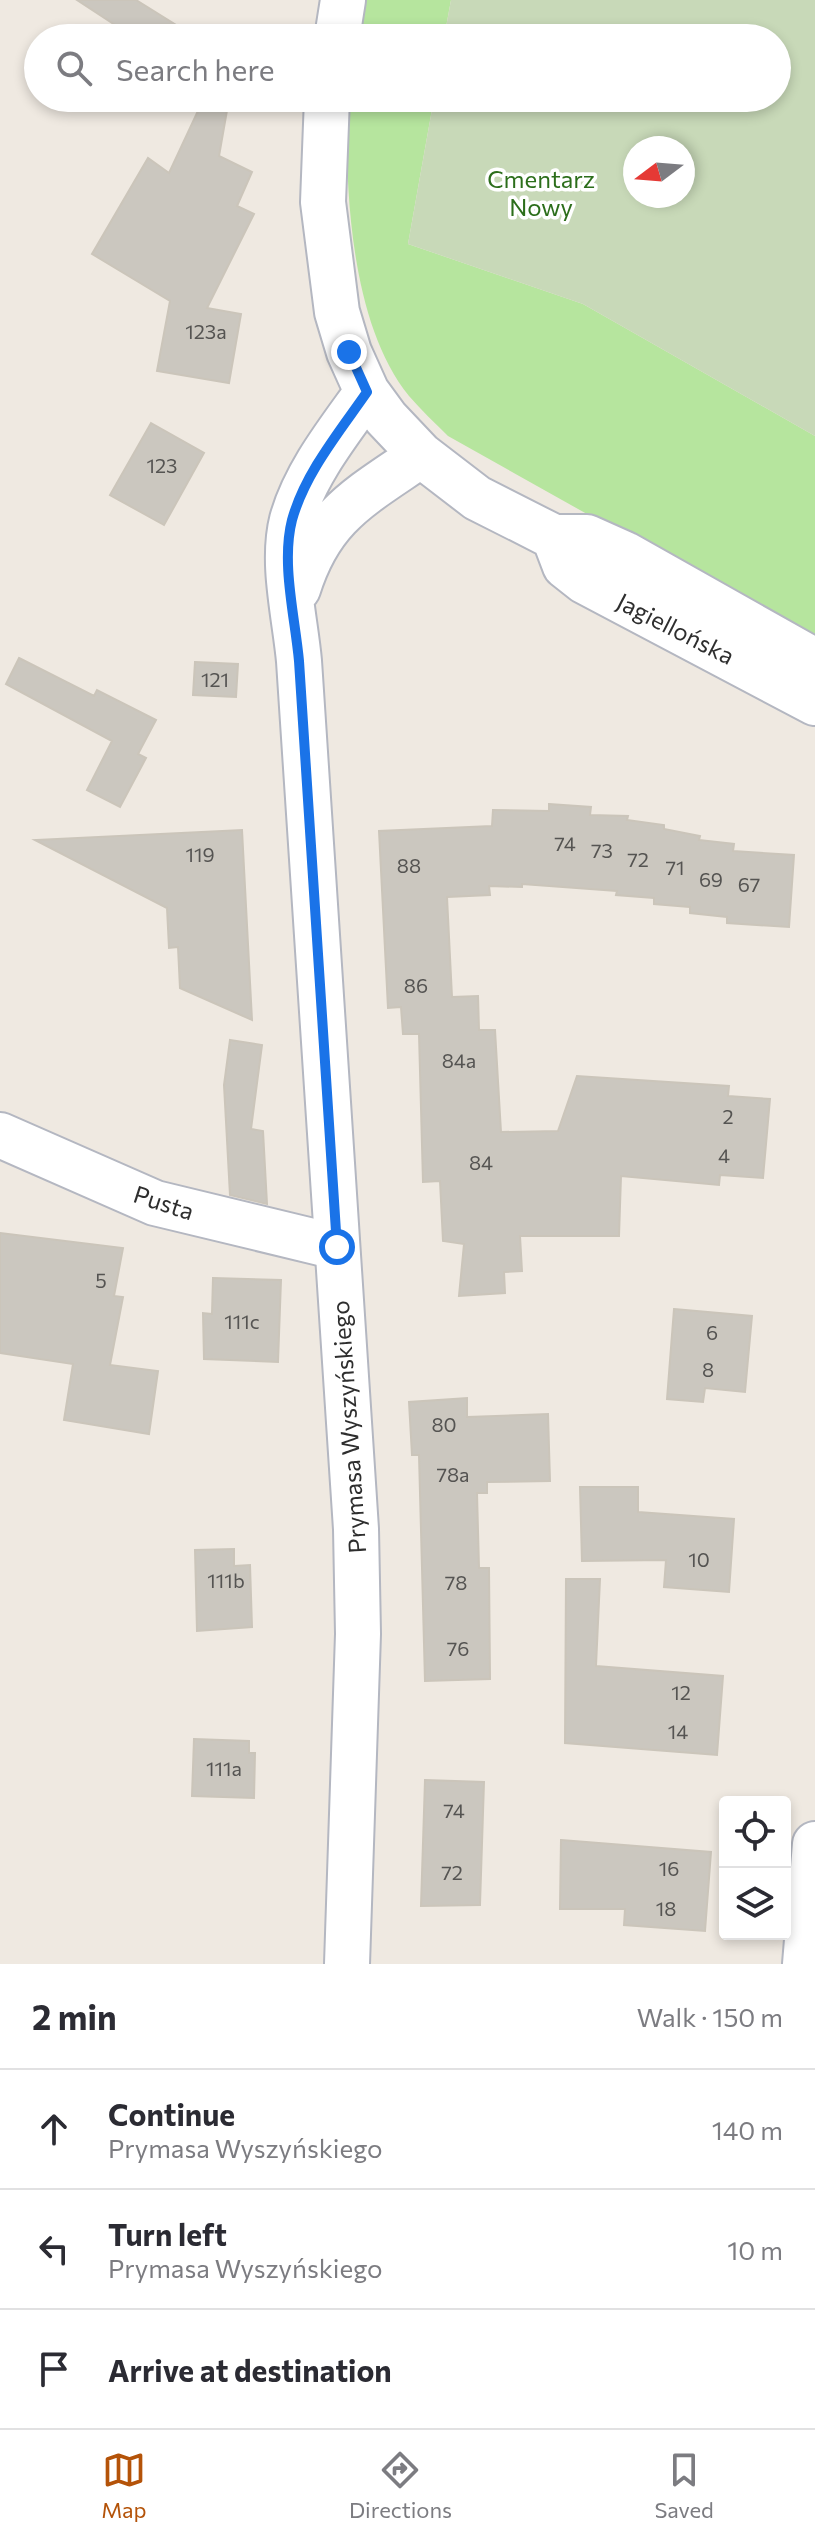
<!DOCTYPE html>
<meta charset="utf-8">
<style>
:root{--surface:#fff;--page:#f7f7f7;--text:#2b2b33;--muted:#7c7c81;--line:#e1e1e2;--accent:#b45309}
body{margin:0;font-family:Commissioner,sans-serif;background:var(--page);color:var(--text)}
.controls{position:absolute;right:24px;bottom:24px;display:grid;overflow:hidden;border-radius:8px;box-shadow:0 4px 12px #0003}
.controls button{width:72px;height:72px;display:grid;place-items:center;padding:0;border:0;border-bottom:2px solid var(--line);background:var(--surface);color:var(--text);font:40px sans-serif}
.compass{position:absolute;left:623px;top:136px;width:72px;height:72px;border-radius:50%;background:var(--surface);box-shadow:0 4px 12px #0003;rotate:254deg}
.stop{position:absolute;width:24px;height:24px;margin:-18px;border:6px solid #1a73e8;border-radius:50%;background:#fff}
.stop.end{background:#1a73e8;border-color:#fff;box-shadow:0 2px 8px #0008}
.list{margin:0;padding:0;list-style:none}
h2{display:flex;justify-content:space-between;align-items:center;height:104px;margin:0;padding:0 32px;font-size:34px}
h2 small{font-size:26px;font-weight:400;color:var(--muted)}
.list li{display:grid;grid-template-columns:52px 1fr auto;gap:24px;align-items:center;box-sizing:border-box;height:120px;padding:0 32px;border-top:2px solid var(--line)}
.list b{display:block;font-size:30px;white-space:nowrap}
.list p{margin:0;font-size:26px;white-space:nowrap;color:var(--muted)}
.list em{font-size:26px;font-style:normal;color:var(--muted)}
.icon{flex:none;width:44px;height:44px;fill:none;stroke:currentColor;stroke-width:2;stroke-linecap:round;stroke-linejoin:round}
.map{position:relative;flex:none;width:815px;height:1964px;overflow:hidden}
.search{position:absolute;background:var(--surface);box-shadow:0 4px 12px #0003;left:24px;right:24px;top:24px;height:88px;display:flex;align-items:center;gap:20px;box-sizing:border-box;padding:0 28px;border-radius:44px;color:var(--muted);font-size:30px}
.sheet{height:464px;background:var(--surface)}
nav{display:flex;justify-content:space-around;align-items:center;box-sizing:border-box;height:112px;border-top:2px solid var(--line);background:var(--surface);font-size:22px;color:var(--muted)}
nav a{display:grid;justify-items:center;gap:4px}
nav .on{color:var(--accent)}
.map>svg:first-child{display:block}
.green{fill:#b6e59e}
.cemetery{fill:#c8d9b8;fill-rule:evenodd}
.building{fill:#cbc7bf;stroke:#cbc5ba;stroke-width:2}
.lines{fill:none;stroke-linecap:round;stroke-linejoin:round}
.street-casing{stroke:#b4b7c1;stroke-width:48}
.secondary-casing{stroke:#b4b7c1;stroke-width:48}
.street{stroke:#fff;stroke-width:44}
.secondary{stroke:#fff;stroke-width:44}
.route{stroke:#1a73e8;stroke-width:10}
.labels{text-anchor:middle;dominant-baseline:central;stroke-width:7;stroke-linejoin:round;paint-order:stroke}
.number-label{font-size:20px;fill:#555452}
.park-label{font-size:24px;fill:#2c6e1b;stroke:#fff}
.street-label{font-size:24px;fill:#2e2e2e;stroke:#fff}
</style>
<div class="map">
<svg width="815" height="1964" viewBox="0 0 815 1964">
<rect width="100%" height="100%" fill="#efe9e1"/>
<!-- green -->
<path class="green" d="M364,0H451L444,38H356Z
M347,98H434L408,244L583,304L815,436V642L448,436C435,423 421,410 409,396C350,323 345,188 347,98Z"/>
<!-- cemetery -->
<path class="cemetery" d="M451,0H815V436L583,304L408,244L434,98H777V38H444ZM635,148H683V196H635Z"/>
<!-- building -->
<path class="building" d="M77,0H136L197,38H135Z
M242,28L278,34L277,38H240Z
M204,98H267L265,106L229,99L219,156L252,172L237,206L254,214L207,308L241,314L229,383L157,371L170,301L92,254L148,158L169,173Z
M151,423L204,453L164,525L110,495Z
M19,658L94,696L97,690L156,720L138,754L146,758L120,807L87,790L112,741L6,684Z
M195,662L238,664L236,697L193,695Z
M549,804L591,807L590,815L628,816L627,820L664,825V829L700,836L699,840L734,844L733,851L794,855L789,927L727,923V917L690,913V907L654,904V898L616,895L617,891L522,884V887L489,886L490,895L447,897L452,997L478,996L479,1030H495L501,1132L558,1131L577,1076L729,1086L728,1096L770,1099L763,1178L720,1175L719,1185L621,1176L619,1236H520L522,1271L504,1272L505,1293L459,1296L464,1244L443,1241L440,1181L423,1182L419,1034H403L401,1007L388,1008L379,831L492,826L493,810L549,811Z
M242,830L252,1020L180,988L178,947L169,948L167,908L35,840Z
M230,1040L262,1045L251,1129L263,1131L267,1204L230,1195L224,1085Z
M0,1233L123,1248L114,1296L123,1297L110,1365L158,1371L149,1434L64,1420L73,1364L0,1353Z
M213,1278L281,1280L278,1362L204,1359L203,1313L212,1314Z
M674,1309L752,1316L745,1392L705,1388L703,1402L667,1399Z
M467,1398V1417L548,1414L550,1481L487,1482V1493H477L479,1568H489L490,1679L425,1681L419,1455H412L409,1402Z
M580,1487H638V1512L734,1519L729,1592L664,1587L666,1560L582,1561Z
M234,1549V1566L250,1565L252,1627L197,1631L195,1550Z
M566,1579H600L596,1666L723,1676L717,1755L565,1743Z
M194,1739L249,1741V1753H255L254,1798L192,1796Z
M425,1780L484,1782L480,1905L421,1906Z
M561,1840L711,1852L705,1931L624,1925L625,1909H560Z"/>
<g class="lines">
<defs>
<path id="street" d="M0,1135L155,1203L337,1247
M805,1964L815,1844"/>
<path id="secondary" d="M337,38L343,0
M327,98L323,202L337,312L349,352L367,392L386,418L421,455L477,498L554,537H587L625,554L815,661
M554,537L565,566L584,581L815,703
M298,589C321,515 360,497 421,455
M347,1964L358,1634L356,1529L299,661C295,617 281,563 292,520C305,473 340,430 367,392"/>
</defs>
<!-- street casing -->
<use href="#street" class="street-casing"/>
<!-- secondary casing -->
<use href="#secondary" class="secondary-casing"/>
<!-- street -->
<use href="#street" class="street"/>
<!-- secondary -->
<use href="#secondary" class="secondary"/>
</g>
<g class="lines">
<!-- route -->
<path class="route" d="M337,1247L299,661C295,617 281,563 292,520C305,473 340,431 367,392L349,352"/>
</g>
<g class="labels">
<!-- number labels -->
<g class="number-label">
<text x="206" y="331">123a</text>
<text x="162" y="465">123</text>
<text x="215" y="679">121</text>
<text x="565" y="843">74</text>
<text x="602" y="850">73</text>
<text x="200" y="854">119</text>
<text x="638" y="859">72</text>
<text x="409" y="865">88</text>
<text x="675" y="867">71</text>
<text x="711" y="879">69</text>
<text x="749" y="884">67</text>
<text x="416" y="985">86</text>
<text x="459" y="1060">84a</text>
<text x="728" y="1116">2</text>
<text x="724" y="1155">4</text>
<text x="481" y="1162">84</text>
<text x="101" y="1280">5</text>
<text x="242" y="1321">111c</text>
<text x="712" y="1332">6</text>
<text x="708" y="1369">8</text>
<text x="444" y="1424">80</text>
<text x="453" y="1474">78a</text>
<text x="699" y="1559">10</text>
<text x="226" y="1580">111b</text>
<text x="456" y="1582">78</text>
<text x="458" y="1648">76</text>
<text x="681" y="1692">12</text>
<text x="678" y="1731">14</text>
<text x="224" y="1768">111a</text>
<text x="454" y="1810">74</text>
<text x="669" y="1868">16</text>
<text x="452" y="1872">72</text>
<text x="666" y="1908">18</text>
</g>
<!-- park labels -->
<g class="park-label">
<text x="541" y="178">Cmentarz<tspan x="541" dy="28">Nowy</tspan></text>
</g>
<!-- street labels -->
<g class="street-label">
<text transform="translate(676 628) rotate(27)">Jagiellońska</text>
<text transform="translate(164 1202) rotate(18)">Pusta</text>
<text transform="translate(348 1427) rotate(-94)">Prymasa Wyszyńskiego</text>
</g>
</g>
</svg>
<div class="controls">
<button><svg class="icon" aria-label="locate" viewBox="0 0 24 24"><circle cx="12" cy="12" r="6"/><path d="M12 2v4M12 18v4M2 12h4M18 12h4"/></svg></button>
<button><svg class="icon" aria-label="layers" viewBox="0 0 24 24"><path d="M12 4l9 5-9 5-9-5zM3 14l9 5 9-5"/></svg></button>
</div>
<svg class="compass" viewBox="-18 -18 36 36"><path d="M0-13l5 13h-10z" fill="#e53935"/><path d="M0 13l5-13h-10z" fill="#7c7c81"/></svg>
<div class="stop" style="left:337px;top:1247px"></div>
<div class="stop end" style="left:349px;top:352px"></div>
<div class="search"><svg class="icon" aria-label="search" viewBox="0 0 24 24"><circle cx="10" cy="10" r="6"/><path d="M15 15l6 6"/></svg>Search here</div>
</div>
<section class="sheet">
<h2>2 min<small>Walk · 150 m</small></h2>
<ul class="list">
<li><svg class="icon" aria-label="ahead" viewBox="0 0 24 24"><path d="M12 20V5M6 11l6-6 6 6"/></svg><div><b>Continue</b><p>Prymasa Wyszyńskiego</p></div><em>140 m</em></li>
<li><svg class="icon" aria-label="left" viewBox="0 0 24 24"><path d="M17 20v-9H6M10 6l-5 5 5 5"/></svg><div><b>Turn left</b><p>Prymasa Wyszyńskiego</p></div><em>10 m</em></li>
<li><svg class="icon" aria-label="arrive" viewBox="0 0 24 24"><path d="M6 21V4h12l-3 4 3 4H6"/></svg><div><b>Arrive at destination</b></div></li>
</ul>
</section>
<nav>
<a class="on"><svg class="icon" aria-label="map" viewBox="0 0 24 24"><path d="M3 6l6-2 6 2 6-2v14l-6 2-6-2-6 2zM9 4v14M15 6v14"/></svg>Map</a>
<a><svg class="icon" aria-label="directions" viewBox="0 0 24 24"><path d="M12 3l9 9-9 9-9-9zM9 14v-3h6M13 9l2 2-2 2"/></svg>Directions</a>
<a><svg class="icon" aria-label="saved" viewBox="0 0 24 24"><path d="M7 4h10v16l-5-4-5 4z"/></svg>Saved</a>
</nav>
